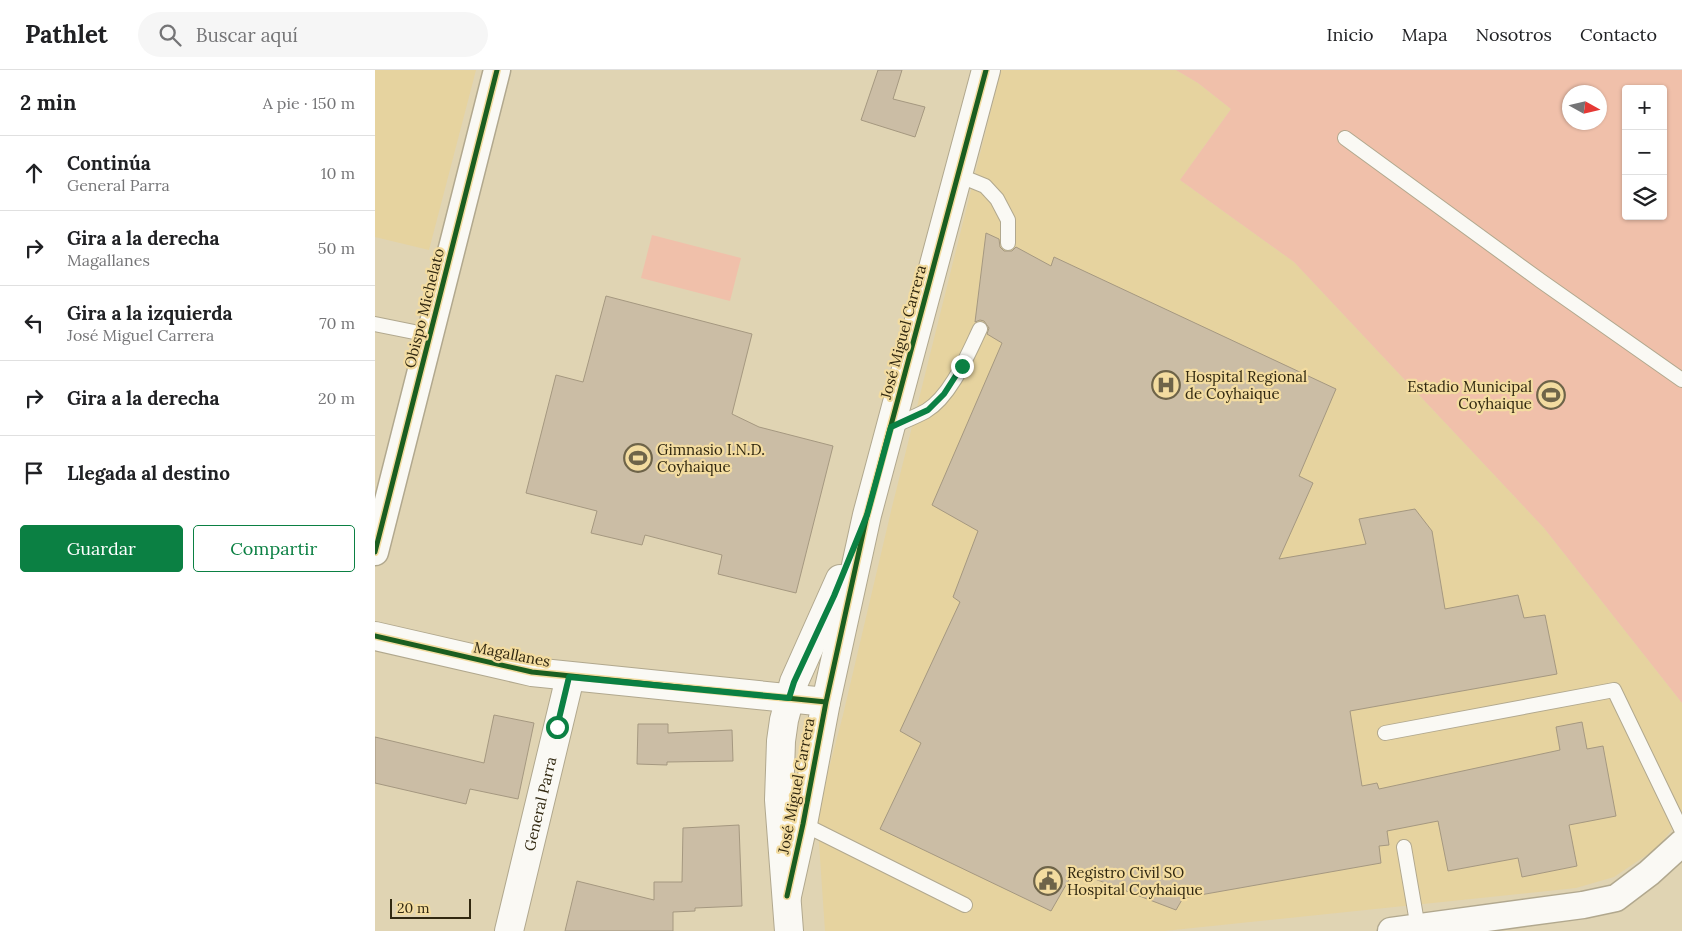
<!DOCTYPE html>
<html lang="es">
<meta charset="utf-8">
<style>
:root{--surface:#fff;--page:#f6f6f6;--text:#202124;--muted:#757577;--line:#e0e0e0;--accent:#0b8043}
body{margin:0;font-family:Lora,serif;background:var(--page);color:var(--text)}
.controls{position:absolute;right:15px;top:15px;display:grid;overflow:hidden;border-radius:5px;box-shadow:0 1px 4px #0004}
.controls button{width:45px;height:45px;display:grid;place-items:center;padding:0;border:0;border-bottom:1px solid var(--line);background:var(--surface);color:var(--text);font:25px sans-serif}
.compass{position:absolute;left:1187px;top:15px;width:45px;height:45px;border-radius:50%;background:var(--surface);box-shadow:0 1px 4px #0004;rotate:98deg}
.scale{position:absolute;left:15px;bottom:12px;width:81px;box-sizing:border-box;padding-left:5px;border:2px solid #312810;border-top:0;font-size:14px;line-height:18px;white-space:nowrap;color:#312810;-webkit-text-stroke:4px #f3dca0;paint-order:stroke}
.stop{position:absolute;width:15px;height:15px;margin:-11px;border:4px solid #0b8043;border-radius:50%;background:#fff}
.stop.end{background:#0b8043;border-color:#fff;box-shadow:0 1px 5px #0008}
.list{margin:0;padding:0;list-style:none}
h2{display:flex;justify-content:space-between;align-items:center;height:65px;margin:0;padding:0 20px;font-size:21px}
h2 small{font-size:16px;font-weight:400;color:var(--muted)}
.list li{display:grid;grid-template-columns:32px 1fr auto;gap:15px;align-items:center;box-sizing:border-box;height:75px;padding:0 20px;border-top:1px solid var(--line)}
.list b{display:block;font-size:19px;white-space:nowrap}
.list p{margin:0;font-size:16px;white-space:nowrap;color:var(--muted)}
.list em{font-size:16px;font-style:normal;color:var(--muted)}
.actions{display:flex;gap:10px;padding:15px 20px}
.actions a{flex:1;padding:11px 0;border:1px solid var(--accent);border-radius:5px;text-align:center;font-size:18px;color:var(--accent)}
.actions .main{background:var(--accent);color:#fff}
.icon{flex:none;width:28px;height:28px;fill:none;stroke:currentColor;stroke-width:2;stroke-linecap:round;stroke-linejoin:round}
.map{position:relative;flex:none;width:1307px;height:861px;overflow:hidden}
header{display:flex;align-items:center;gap:30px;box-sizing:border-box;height:70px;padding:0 25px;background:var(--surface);border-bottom:1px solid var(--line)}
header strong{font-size:24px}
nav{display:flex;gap:28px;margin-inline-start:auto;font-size:18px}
.search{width:350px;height:45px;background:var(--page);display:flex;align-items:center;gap:12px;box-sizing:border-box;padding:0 18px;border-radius:28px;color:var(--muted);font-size:19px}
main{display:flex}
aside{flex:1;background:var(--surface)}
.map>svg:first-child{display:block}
.built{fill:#e6d39f}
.pitch{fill:#f0c0aa;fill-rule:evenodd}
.building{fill:#cbbda5;stroke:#a59880}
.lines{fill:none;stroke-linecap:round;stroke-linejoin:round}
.service-casing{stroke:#b1a88e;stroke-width:16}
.minor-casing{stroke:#b1a88e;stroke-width:29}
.tertiary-casing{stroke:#b1a88e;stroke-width:30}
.service{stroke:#faf9f4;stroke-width:14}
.minor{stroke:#faf9f4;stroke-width:26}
.tertiary{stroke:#faf9f4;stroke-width:28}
.cycleway-casing{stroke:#f3dca0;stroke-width:8}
.cycleway{stroke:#1b5e20;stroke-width:5}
.route{stroke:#0b8043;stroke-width:6}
.labels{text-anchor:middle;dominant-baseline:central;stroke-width:4.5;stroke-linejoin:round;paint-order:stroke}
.street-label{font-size:15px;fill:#312810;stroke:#f3dca0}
.poi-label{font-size:15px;fill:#312810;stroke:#f3dca0;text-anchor:start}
</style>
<header>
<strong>Pathlet</strong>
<div class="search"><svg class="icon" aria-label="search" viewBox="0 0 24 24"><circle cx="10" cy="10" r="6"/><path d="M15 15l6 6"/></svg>Buscar aquí</div>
<nav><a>Inicio</a><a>Mapa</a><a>Nosotros</a><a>Contacto</a></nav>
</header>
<main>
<aside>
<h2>2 min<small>A pie · 150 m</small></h2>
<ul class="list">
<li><svg class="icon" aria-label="ahead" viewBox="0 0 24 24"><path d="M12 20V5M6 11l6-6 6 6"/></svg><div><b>Continúa</b><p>General Parra</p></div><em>10 m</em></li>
<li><svg class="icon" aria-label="right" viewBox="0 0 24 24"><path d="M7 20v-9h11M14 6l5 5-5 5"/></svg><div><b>Gira a la derecha</b><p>Magallanes</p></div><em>50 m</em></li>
<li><svg class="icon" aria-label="left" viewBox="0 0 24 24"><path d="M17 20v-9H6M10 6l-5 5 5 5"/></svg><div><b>Gira a la izquierda</b><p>José Miguel Carrera</p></div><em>70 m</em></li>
<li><svg class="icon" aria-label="right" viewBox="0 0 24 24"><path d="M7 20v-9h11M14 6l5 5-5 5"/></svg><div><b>Gira a la derecha</b></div><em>20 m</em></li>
<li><svg class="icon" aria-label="arrive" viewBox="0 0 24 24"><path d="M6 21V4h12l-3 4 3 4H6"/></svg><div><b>Llegada al destino</b></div></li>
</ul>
<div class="actions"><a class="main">Guardar</a><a>Compartir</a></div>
</aside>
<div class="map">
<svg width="1307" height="861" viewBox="0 0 1307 861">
<rect width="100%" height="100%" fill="#e0d4b3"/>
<!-- built -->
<path class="built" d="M0,0H101L54,180L0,167Z
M626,0H801L823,13L856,39L805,110L919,192L1169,458L1307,633V747L1282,778L1239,807L1201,818L789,861H450L442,744L468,645L517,437Z"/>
<!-- pitch -->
<path class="pitch" d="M801,0H1307V633L1169,458L919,192L805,110L856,39L823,13ZM1251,19H1288V146H1251ZM1194,22H1224V52H1194Z
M277,165L366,188L355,231L266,208Z"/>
<!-- building -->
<path class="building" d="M503,0H527L518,29L550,37L540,67L486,50Z
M611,163L624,169L625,177L629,181H637L641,177L676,196L679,187L961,319L924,406L938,413L904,489L991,474L984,449L1040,439L1057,461L1070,539L1143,525L1149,548L1170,545L1182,604L975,641L987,716L1002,713L1004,719L1185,680L1181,657L1207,652L1212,679L1228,676L1241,746L1194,755L1202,796L1147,807L1143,788L1073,801L1063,751L1012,761L1014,775L1004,776L1006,793L808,828L801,840L699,801L676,841L505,759L546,673L525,661L585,532L578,527L603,461L557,435L627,273L612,264L614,258L609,251L605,250L600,252Z
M231,226L377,264L357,344L384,357L458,376L421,523L343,504L347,485L270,465L267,475L216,463L222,441L151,423L181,305L208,312Z
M119,645L159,653L143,729L95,719L91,734L0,713V667L109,693Z
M263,654H293V663L357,660L358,691L292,692V695L262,694Z
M364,755L367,836L320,838V841L298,842V861H190L202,811L279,830V812H307L308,758Z"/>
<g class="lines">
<defs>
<path id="service" d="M970,68L1166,211L1307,310
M583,105L610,116L622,129L633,150V173
M0,254L54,265
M516,357C527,352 540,347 551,341C576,326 593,284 605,259
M1010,663L1239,620L1307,761
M428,754L590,835
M1029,777L1043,858"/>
<path id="minor" d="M0,482L122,0
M1016,861L1208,835L1241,828L1274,803L1307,773"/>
<g id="tertiary">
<path d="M0,566L157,602L451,632"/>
<path d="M412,826L428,754L451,632L492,445L611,0"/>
<path id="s1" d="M134,861L195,607"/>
<path d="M414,861L404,730L406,671L409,650L419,612L465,509"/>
</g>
</defs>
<!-- service casing -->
<use href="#service" class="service-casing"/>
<!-- minor casing -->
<use href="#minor" class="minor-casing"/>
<!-- tertiary casing -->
<use href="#tertiary" class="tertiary-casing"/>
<!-- service -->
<use href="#service" class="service"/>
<!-- minor -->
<use href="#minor" class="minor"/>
<!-- tertiary -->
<use href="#tertiary" class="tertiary"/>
<defs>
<path id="cycleway" d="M0,482L122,0
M0,566L157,602L451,632
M412,826L428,754L451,632L492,445L611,0"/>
</defs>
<!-- cycleway casing -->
<use href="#cycleway" class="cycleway-casing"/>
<!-- cycleway -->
<use href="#cycleway" class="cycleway"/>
</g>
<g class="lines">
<!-- route -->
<path class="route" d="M182,657L194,607L414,628L419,612L459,526L492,445L516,357L553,340L569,324L587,296"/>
</g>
<!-- icons -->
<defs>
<symbol id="hospital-ring" viewBox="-11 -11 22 22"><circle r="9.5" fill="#f3dca0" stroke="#6e6449" stroke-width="1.5"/><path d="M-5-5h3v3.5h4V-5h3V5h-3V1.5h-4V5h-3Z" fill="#6e6449"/></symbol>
<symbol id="stadium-ring" viewBox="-11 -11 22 22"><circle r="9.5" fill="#f3dca0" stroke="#6e6449" stroke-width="1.5"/><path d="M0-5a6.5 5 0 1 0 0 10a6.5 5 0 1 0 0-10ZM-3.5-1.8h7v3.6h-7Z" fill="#6e6449"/></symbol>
<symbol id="civic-ring" viewBox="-11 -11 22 22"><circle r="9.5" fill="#f3dca0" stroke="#6e6449" stroke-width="1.5"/><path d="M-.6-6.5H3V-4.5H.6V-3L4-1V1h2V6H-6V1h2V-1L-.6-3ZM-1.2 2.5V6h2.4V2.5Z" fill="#6e6449"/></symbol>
</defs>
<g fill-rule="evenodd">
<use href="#hospital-ring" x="775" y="299" width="32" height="32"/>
<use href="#stadium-ring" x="1160" y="309" width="32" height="32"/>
<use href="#stadium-ring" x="247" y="372" width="32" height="32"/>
<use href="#civic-ring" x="657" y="795" width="32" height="32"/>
</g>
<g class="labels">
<!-- street labels -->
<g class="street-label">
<text transform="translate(49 238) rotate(-76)">Obispo Michelato</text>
<text transform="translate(528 262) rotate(-75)">José Miguel Carrera</text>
<text transform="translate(137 584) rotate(11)">Magallanes</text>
<text transform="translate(421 716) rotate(-79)">José Miguel Carrera</text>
<text stroke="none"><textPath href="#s1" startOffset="131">General Parra</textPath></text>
</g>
<!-- poi labels -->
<g class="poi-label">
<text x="810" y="306">Hospital Regional<tspan x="810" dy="17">de Coyhaique</tspan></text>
<text x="1157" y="316" text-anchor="end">Estadio Municipal<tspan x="1157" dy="17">Coyhaique</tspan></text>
<text x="282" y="379">Gimnasio I.N.D.<tspan x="282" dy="17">Coyhaique</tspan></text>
<text x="692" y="802">Registro Civil SO<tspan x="692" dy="17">Hospital Coyhaique</tspan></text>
</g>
</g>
</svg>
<div class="controls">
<button>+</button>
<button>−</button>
<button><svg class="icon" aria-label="layers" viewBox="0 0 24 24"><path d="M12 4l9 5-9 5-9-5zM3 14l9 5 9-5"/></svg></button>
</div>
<svg class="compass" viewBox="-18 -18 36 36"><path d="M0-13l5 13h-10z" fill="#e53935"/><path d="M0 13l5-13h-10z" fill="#757577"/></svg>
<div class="scale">20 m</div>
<div class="stop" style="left:182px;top:657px"></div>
<div class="stop end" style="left:587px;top:296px"></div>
</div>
</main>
